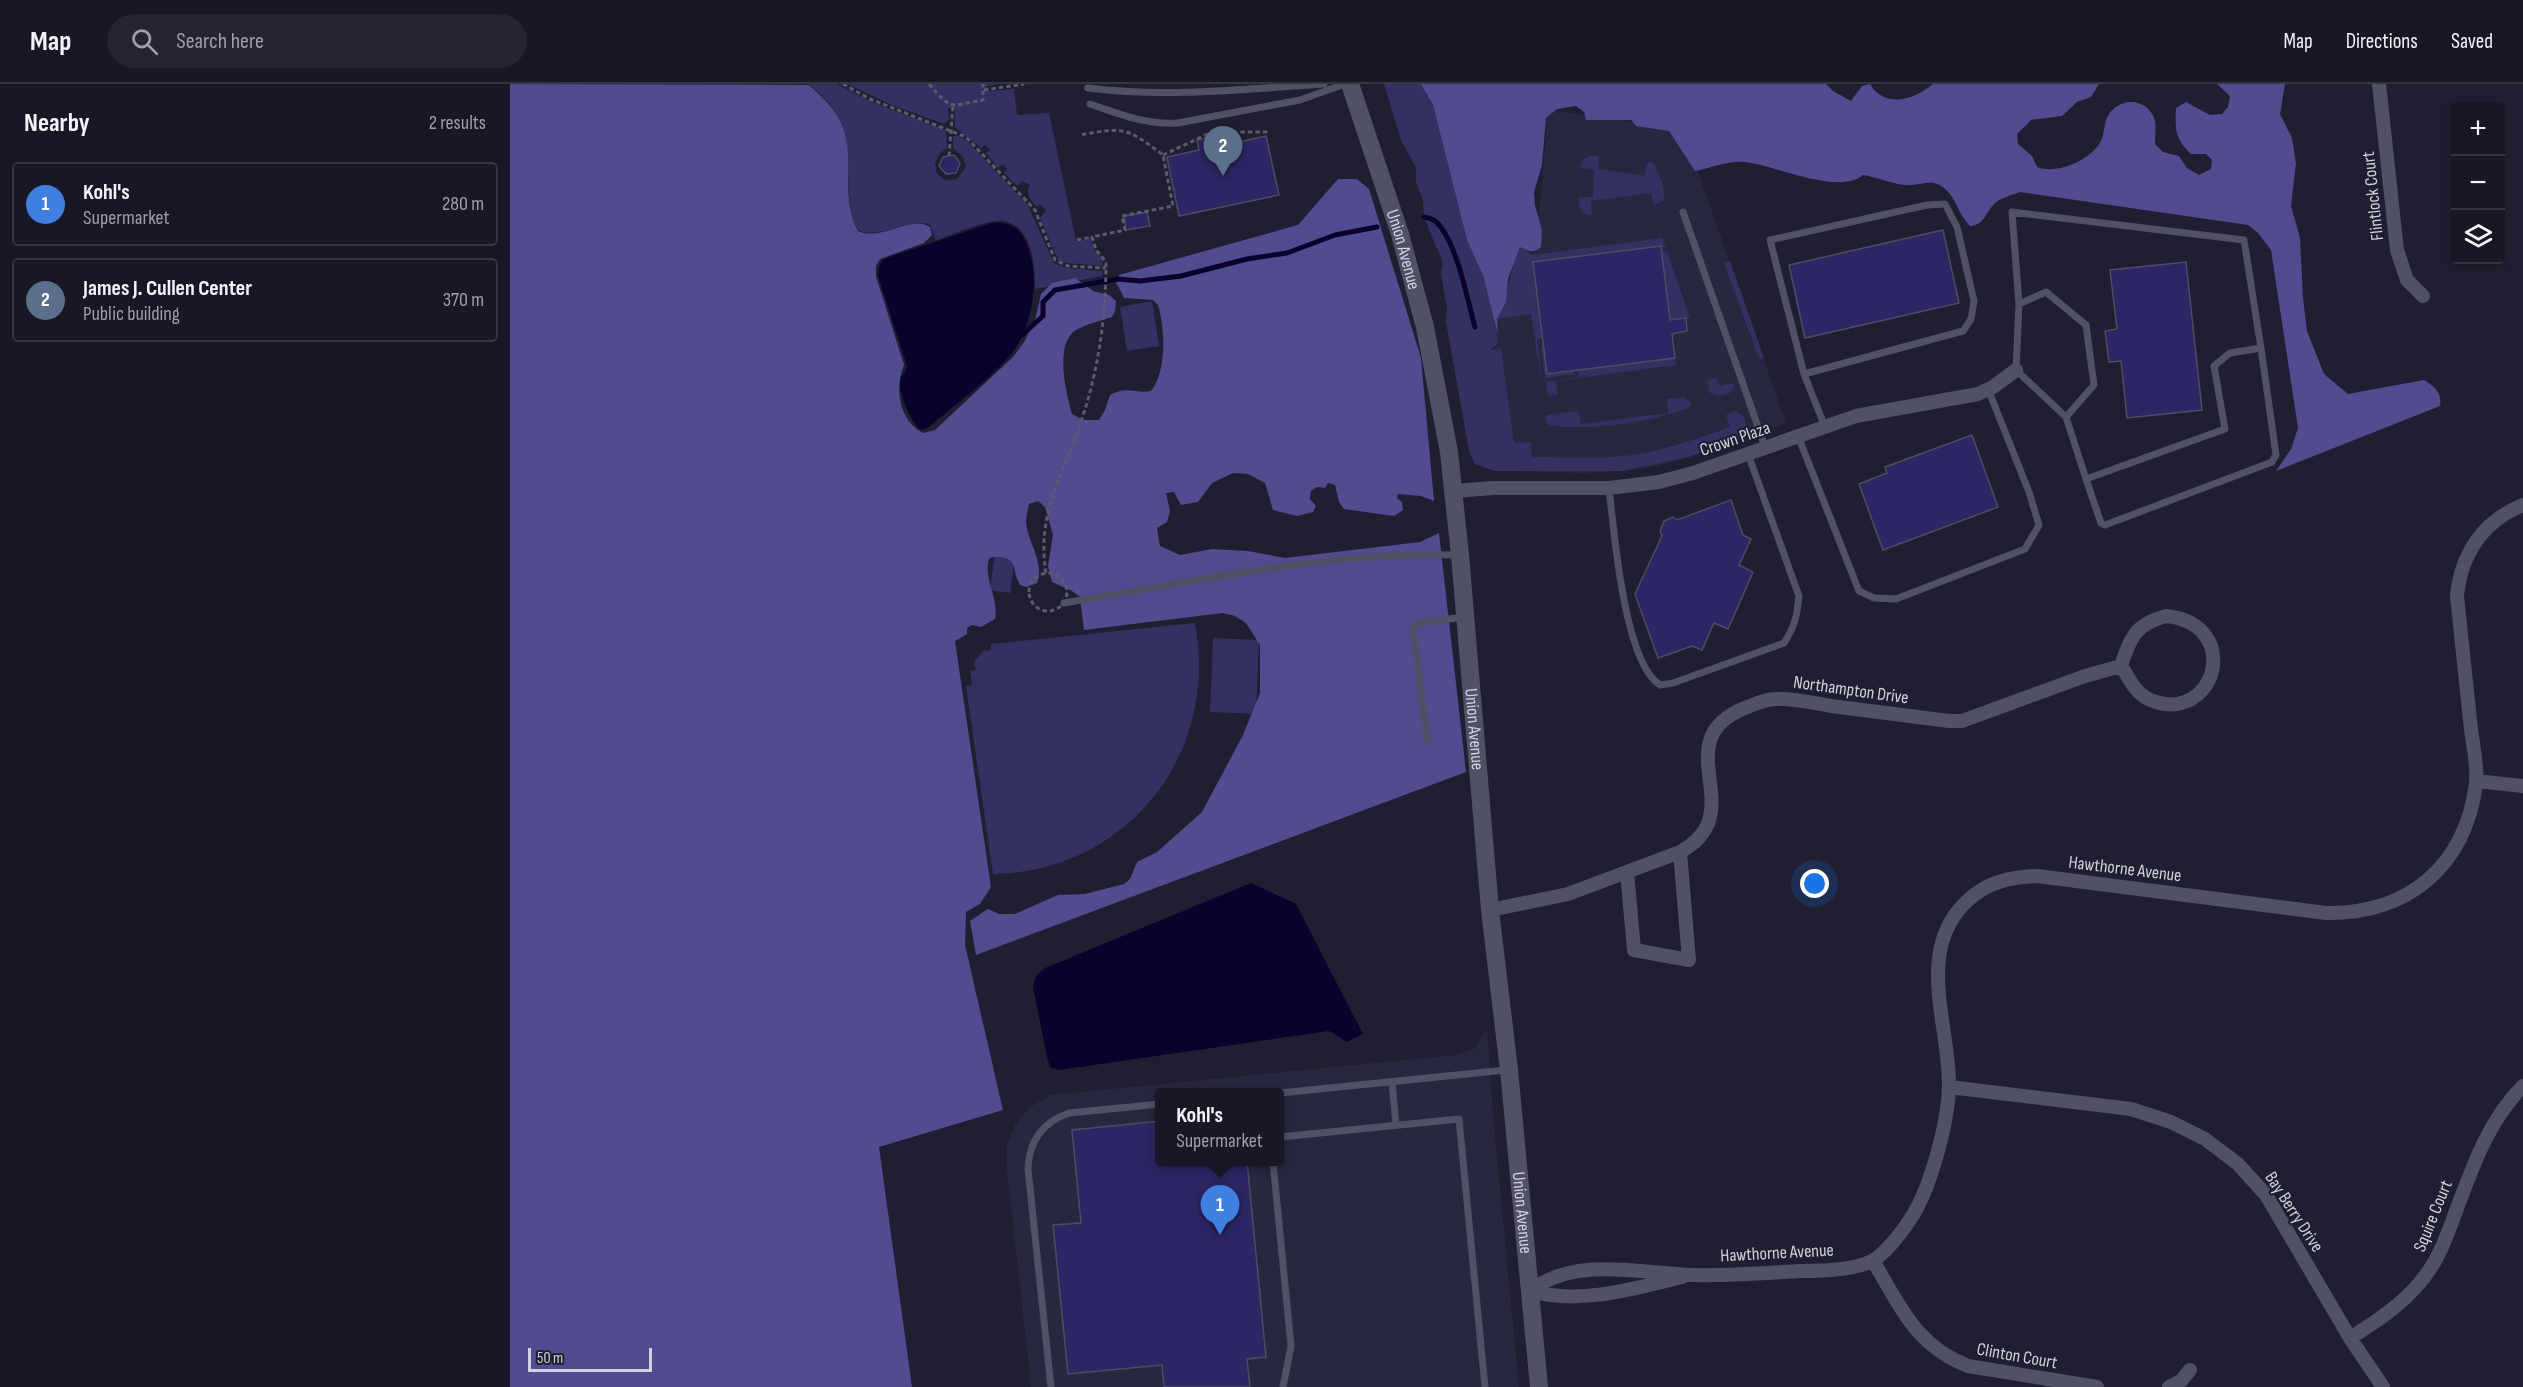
<!DOCTYPE html>
<meta charset="utf-8">
<style>
:root{--surface:#171725;--page:#242432;--text:#f1f3f6;--muted:#9e9fa7;--line:#363642;--accent:#2563eb}
body{margin:0;font-family:"Sofia Sans Condensed",sans-serif;background:var(--page);color:var(--text)}
.controls{position:absolute;right:18px;top:18px;display:grid;overflow:hidden;border-radius:6px;box-shadow:0 3px 9px #0003}
.controls button{width:54px;height:54px;display:grid;place-items:center;padding:0;border:0;border-bottom:2px solid var(--line);background:var(--surface);color:var(--text);font:30px sans-serif}
.scale{position:absolute;left:18px;bottom:15px;width:124px;box-sizing:border-box;padding-left:6px;border:3px solid #d1d2de;border-top:0;font-size:16px;line-height:21px;white-space:nowrap;color:#d1d2de;-webkit-text-stroke:4px #1f1f31;paint-order:stroke}
.you{position:absolute;left:1305px;top:800px;width:21px;height:21px;margin:-15px;border:4px solid #fff;border-radius:50%;background:#1a73e8;box-shadow:0 0 0 9px #1a73e833}
.badge{display:grid;place-items:center;width:39px;height:39px;border-radius:50%;background:var(--accent);color:#fff;font-size:20px;font-weight:700}
.pin{position:absolute;translate:-50% -50px;filter:drop-shadow(0 2px 3px #0008)}
.pin::after{content:'';position:absolute;top:32px;width:21px;height:18px;background:inherit;clip-path:polygon(0 0,100% 0,50% 100%)}
.popup{position:absolute;left:645px;top:1004px;width:129px;height:78px;box-sizing:border-box;display:grid;place-content:center;border-radius:6px;background:var(--surface);filter:drop-shadow(0 2px 4px #0005);font-size:20px;white-space:nowrap;color:var(--muted)}
.popup b{font-size:22px;color:var(--text)}
.popup::after{content:'';position:absolute;left:50%;top:100%;margin-left:-12px;border:12px solid transparent;border-top-color:var(--surface)}
.list{margin:0;padding:0;list-style:none}
h2{display:flex;justify-content:space-between;align-items:center;height:78px;margin:0;padding:0 24px;font-size:26px}
h2 small{font-size:20px;font-weight:400;color:var(--muted)}
.list li{display:grid;grid-template-columns:39px 1fr auto;gap:18px;align-items:center;box-sizing:border-box;height:84px;margin:0 12px 12px;padding:0 12px;border:2px solid var(--line);border-radius:6px}
.list b{display:block;font-size:22px;white-space:nowrap}
.list p{margin:0;font-size:20px;white-space:nowrap;color:var(--muted)}
.list em{font-size:20px;font-style:normal;color:var(--muted)}
.icon{flex:none;width:33px;height:33px;fill:none;stroke:currentColor;stroke-width:2;stroke-linecap:round;stroke-linejoin:round}
.map{position:relative;flex:none;width:2013px;height:1303px;overflow:hidden}
header{display:flex;align-items:center;gap:36px;box-sizing:border-box;height:84px;padding:0 30px;background:var(--surface);border-bottom:2px solid var(--line)}
header strong{font-size:28px}
nav{display:flex;gap:33px;margin-inline-start:auto;font-size:21px}
.search{width:420px;height:54px;background:var(--page);display:flex;align-items:center;gap:15px;box-sizing:border-box;padding:0 21px;border-radius:33px;color:var(--muted);font-size:22px}
main{display:flex}
aside{flex:1;background:var(--surface)}
.map>svg:first-child{display:block}
.built{fill:#27273f;fill-rule:evenodd}
.green{fill:#333162}
.forest{fill:#504c8f}
.water{fill:#0b012d}
.lines{fill:none;stroke-linecap:round;stroke-linejoin:round}
.stream{stroke:#0b012d;stroke-width:5}
.building{fill:#2d2665;stroke:#4c4d61;stroke-width:1.5}
.path{stroke:#5b5b6b;stroke-width:3;stroke-dasharray:4.5 3;stroke-linecap:butt}
.service{stroke:#505165;stroke-width:7}
.minor{stroke:#505165;stroke-width:14}
.tertiary{stroke:#505165;stroke-width:18}
.labels{text-anchor:middle;dominant-baseline:central;stroke-width:4.5;stroke-linejoin:round;paint-order:stroke}
.street-label{font-size:18px;fill:#d1d2de;stroke:#1f1f31}
</style>
<header>
<strong>Map</strong>
<div class="search"><svg class="icon" aria-label="search" viewBox="0 0 24 24"><circle cx="10" cy="10" r="6"/><path d="M15 15l6 6"/></svg>Search here</div>
<nav><a>Map</a><a>Directions</a><a>Saved</a></nav>
</header>
<main>
<aside>
<h2>Nearby<small>2 results</small></h2>
<ul class="list">
<li><span class="badge" style="background:#3f7fe0">1</span><div><b>Kohl's</b><p>Supermarket</p></div><em>280 m</em></li>
<li><span class="badge" style="background:#5c6f8a">2</span><div><b>James J. Cullen Center</b><p>Public building</p></div><em>370 m</em></li>
</ul>
</aside>
<div class="map">
<svg width="2013" height="1303" viewBox="0 0 2013 1303">
<rect width="100%" height="100%" fill="#1f1f31"/>
<!-- built -->
<path class="built" d="M1038,26L1173,45L1276,339L1179,373L1147,382L1112,387L1074,389L1001,387L981,230L1022,224L1011,134L1029,132Z
M977,944L983,1031L1009,1303H521L497,1088V1062L505,1041L519,1024L540,1011L946,971L964,965ZM650,1008H770V1078H650Z"/>
<!-- green -->
<path class="green" d="M299,0H327L364,19L436,46L437,64L429,70L425,80L427,90L435,96L447,95L456,83L453,73L443,64V53L447,51L457,57L517,120L544,179L556,184L593,187L592,192L525,205C525,182 523,143 494,137C478,134 442,151 426,156L420,141C397,132 373,157 348,146C340,131 339,117 339,100C336,53 337,32 299,0Z
M337,0H490L477,2L478,7L504,5L507,31L539,29L566,157L581,155L584,166L592,174L593,182L557,179L548,176L530,134L536,126L530,120L527,123C520,115 515,111 520,101L512,97L507,102L494,89L497,85L492,80L488,84L476,69L480,66L475,61L471,64L445,43V24H438L439,36L434,40L382,21Z
M874,0H911L923,21L957,156L974,194L979,211L988,259L981,266L991,264L1004,359L1021,358L1022,373C1059,373 1098,376 1135,369C1164,363 1192,353 1220,343L1216,331L1225,327C1237,332 1240,343 1232,353L1179,373L1112,387H984L965,380L959,367L936,238L937,225L931,190L933,179L914,133L913,116L906,98V84L891,56Z
M1079,72H1089L1088,85L1135,92L1137,79L1142,78C1149,87 1156,105 1154,116L1144,122L1141,109L1081,117L1082,130L1079,131C1070,128 1068,122 1069,113H1083L1084,86L1070,84L1072,76Z
M1152,154L1156,163L1023,178L1033,254L1027,255L1033,308L1021,230L987,235C999,211 999,186 1010,163L1022,171Z
M1151,167H1157L1180,234L1160,236Z
M1220,177L1254,274L1249,275L1214,179Z
M642,217L649,262L617,267L610,223Z
M1031,263H1034L1038,290L1063,287L1064,290L1035,294Z
M1165,274L1166,281L1046,297L1048,311L1038,312L1036,298L1069,293L1068,286Z
M1206,294L1210,302L1223,299L1224,303L1220,309L1207,312L1200,309L1197,296Z
M1174,313L1181,318L1180,323C1144,338 1077,348 1039,341L1035,335L1037,331L1066,327L1069,328L1071,340L1158,329L1157,315Z
M485,469L505,471L500,509L480,506Z
M685,539C710,670 617,788 483,790L456,602L462,601L460,587L466,586L464,578L473,567L481,566V560Z
M703,554L749,556L746,630L700,628Z"/>
<!-- forest -->
<path class="forest" d="M0,0L299,1C315,15 332,32 336,54C342,86 332,117 348,147C372,158 401,130 420,143L422,151L414,159L370,175L366,182V192L394,281C384,304 389,336 413,349L425,346L503,273L514,258L525,236L531,210L542,199L565,194L583,207L599,211L606,217L605,227L602,233C590,237 577,240 566,246C544,259 556,310 562,330L573,336H589L595,326L600,311C618,301 625,310 641,307C657,287 655,244 648,221L643,216L614,214L606,198L609,191L788,141L828,95H847L859,105L911,274L924,417L911,412L888,410L887,414L892,418L893,426L884,432L834,425L829,418L825,401L818,399L815,404L807,403L801,407L800,415L806,422L803,428L787,432L763,426L755,399L738,390L723,389L702,399L688,418L671,421L664,408L656,409L660,427L657,438L647,444L650,462L670,471L702,465L738,467L775,474L910,458L929,449L956,688L466,871L460,837L478,825L489,830H505L548,811L575,810L614,800L620,795L627,778L647,768L692,728L733,651L750,609V561L736,539L725,532L713,529L574,546L570,513L562,507L542,498L538,482L543,451L535,423L528,417L519,420C518,426 516,433 516,439C518,458 535,480 527,499L516,503L510,501C500,484 511,472 482,473L479,475C473,494 489,515 485,535L471,543L462,541L457,544V550L445,557L481,803L470,820L456,828L455,861L493,1026L369,1063L402,1303H0Z
M911,0H1316L1323,7L1341,17L1352,2L1360,0C1375,25 1404,16 1423,0H1589L1581,13L1567,18L1552,32L1521,36L1507,50L1508,60L1522,72L1527,83C1547,91 1581,76 1591,57C1595,49 1593,39 1599,30C1611,12 1639,14 1645,37C1646,44 1645,53 1645,60L1653,68L1669,72L1677,84L1689,91L1701,85L1702,76L1696,70H1681C1665,55 1665,46 1666,24L1676,18L1700,31L1712,30L1718,23L1720,12L1707,0H1775L1770,30L1782,54L1786,79L1781,122L1790,154L1793,214L1797,247L1814,290L1838,310L1914,296C1925,303 1932,308 1930,322L1766,387L1781,365L1788,344L1761,166L1748,149L1738,141L1510,108C1502,111 1490,114 1484,120C1475,130 1474,141 1460,142C1450,132 1448,121 1440,110C1425,92 1416,101 1398,101C1384,101 1367,93 1353,91C1329,112 1265,81 1235,78C1220,76 1200,84 1185,87L1159,47L1126,42L1121,36H1076L1074,28L1066,22L1047,25L1036,34L1032,81L1024,108L1025,121L1032,146L1031,163C1024,169 1018,168 1010,163L998,195L996,218L987,235L988,252L974,194L957,156L923,21Z"/>
<!-- water -->
<path class="water" d="M481,139C499,137 510,143 517,160C531,194 523,246 498,274C474,300 444,321 418,344L411,346C401,339 387,307 391,294C393,290 396,287 397,282L368,192C369,183 369,178 376,174Z
M741,799L786,820L853,950L837,958L819,947L549,986L541,984L538,977L523,903L526,892L535,884Z"/>
<g class="lines">
<!-- stream -->
<path class="stream" d="M914,133C921,134 926,136 930,142C948,165 957,214 965,243
M512,251L533,232V218L545,206L608,195L630,197L671,192L737,175L777,169L825,151L867,143"/>
</g>
<!-- building -->
<path class="building" d="M721,48L724,59L756,52L769,111L669,132L657,73L689,66L687,56Z
M444,71L450,79L446,89L436,90L429,82L433,73Z
M637,128L640,142L616,146L614,132Z
M1433,146L1449,219L1295,254L1279,181Z
M1151,162L1160,236L1176,234L1177,247L1162,250L1165,274L1037,290L1023,178Z
M1676,178L1692,326L1617,334L1611,277L1599,278L1595,247L1607,245L1600,186Z
M1462,351L1488,423L1373,466L1349,400L1377,389L1375,383Z
M1221,416L1233,451L1241,455L1229,481L1243,488L1218,545L1204,539L1192,566L1182,562L1148,574L1125,510L1152,452L1150,447L1154,437L1163,433L1167,436Z
M650,1037V1077H737L756,1273L737,1275L740,1303H654L652,1281L558,1290L543,1141L571,1139L562,1046Z"/>
<g class="lines">
<!-- path -->
<path class="path" d="M333,0L360,15L456,53L525,126L545,176L558,182L596,184
M419,0C443,27 438,22 473,16V0
M474,6L514,0
M653,71L702,48H760
M439,72L443,21
M567,156L582,153
M519 508a19 19 0 1 1 38 0a19 19 0 1 1-38 0Z
M536,489C526,428 554,390 572,335C589,283 596,232 596,178L586,166L582,153L615,146L612,132L663,122L653,71C616,43 615,43 569,51"/>
<!-- service -->
<path class="service" d="M578,4C656,14 735,5 814,0
M580,20C609,30 636,41 668,39L790,16L835,0
M1173,128L1255,363
M1536,208L1576,241L1584,301L1556,333L1506,286L1509,220Z
M1509,220L1502,128L1734,156L1751,264L1720,269L1704,282L1715,345L1576,395L1556,333
M1294,290L1453,247L1461,235L1464,217L1447,143L1435,120L1417,121L1260,156L1294,290L1315,343
M1288,352L1349,507L1364,514L1386,515L1515,465L1529,441L1519,408L1478,305
M1576,395L1591,439L1595,441L1762,378L1766,371L1751,264
M1099,404C1104,446 1114,579 1150,601L1163,599L1274,559C1285,543 1287,531 1289,512L1238,370
M554,519C685,498 817,467 950,471
M917,656L903,543L906,540L953,533
M882,998L886,1041
M770,1009L996,986
M770,1053L949,1035L975,1303
M763,1078L781,1262L773,1303
M541,1303L518,1085C519,1057 533,1038 559,1029L650,1020"/>
<!-- minor -->
<path class="minor" d="M1869,0L1887,166L1897,196L1913,212
M944,407L983,404H1099L1149,398L1183,389L1346,332L1468,310L1483,303L1506,286
M1656,532C1728,539 1710,627 1654,620C1643,618 1633,614 1626,605C1620,598 1616,589 1611,582C1620,553 1626,540 1656,532Z
M1966,697L2013,702
M1117,788L1124,866L1179,876L1170,768
M980,826L1058,810L1170,768C1242,729 1158,662 1228,627C1240,622 1254,615 1267,615C1284,614 1304,619 1321,622C1360,627 1399,632 1439,637H1452L1575,592L1611,582
M1439,1003L1621,1025L1661,1038L1695,1055L1728,1080L1756,1111L1840,1254L1873,1303
M1363,1177C1391,1223 1405,1261 1458,1282L1587,1303
M1020,1207C1066,1172 1128,1189 1182,1191C1218,1192 1255,1189 1291,1187C1312,1187 1344,1186 1362,1177C1374,1171 1392,1148 1399,1137C1420,1108 1438,1038 1439,1003C1440,941 1404,867 1457,817C1477,798 1500,793 1527,792L1816,829C1899,830 1955,782 1966,700C1968,683 1963,662 1961,645C1956,601 1952,557 1947,512C1951,470 1973,437 2013,421
M1020,1207C1069,1221 1123,1205 1172,1193
M1840,1254C1872,1234 1902,1214 1922,1182C1933,1165 1939,1146 1946,1127C1963,1082 1978,1037 2013,1002
M1659,1303L1671,1297L1680,1286"/>
<!-- tertiary -->
<path class="tertiary" id="s1" d="M840,0L890,150L915,243L939,368L950,471L980,826L999,986L1029,1303"/>
</g>
<g class="labels">
<!-- street labels -->
<g class="street-label">
<text transform="translate(1863 112) rotate(-96)">Flintlock Court</text>
<text stroke="none"><textPath href="#s1" startOffset="174">Union Avenue</textPath></text>
<text transform="translate(1225 355) rotate(-19)">Crown Plaza</text>
<text transform="translate(1341 606) rotate(8)">Northampton Drive</text>
<text stroke="none"><textPath href="#s1" startOffset="660">Union Avenue</textPath></text>
<text transform="translate(1615 785) rotate(7)">Hawthorne Avenue</text>
<text transform="translate(1784 1128) rotate(57)">Bay Berry Drive</text>
<text stroke="none"><textPath href="#s1" startOffset="1146">Union Avenue</textPath></text>
<text transform="translate(1923 1132) rotate(-68)">Squire Court</text>
<text transform="translate(1267 1169) rotate(-3)">Hawthorne Avenue</text>
<text transform="translate(1507 1272) rotate(10)">Clinton Court</text>
</g>
</g>
</svg>
<div class="controls">
<button>+</button>
<button>−</button>
<button><svg class="icon" aria-label="layers" viewBox="0 0 24 24"><path d="M12 4l9 5-9 5-9-5zM3 14l9 5 9-5"/></svg></button>
</div>
<div class="scale">50 m</div>
<div class="you"></div>
<div class="pin badge" style="left:710px;top:1151px;background:#3f7fe0">1</div>
<div class="popup"><b>Kohl's</b>Supermarket</div>
<div class="pin badge" style="left:713px;top:92px;background:#5c6f8a">2</div>
</div>
</main>
